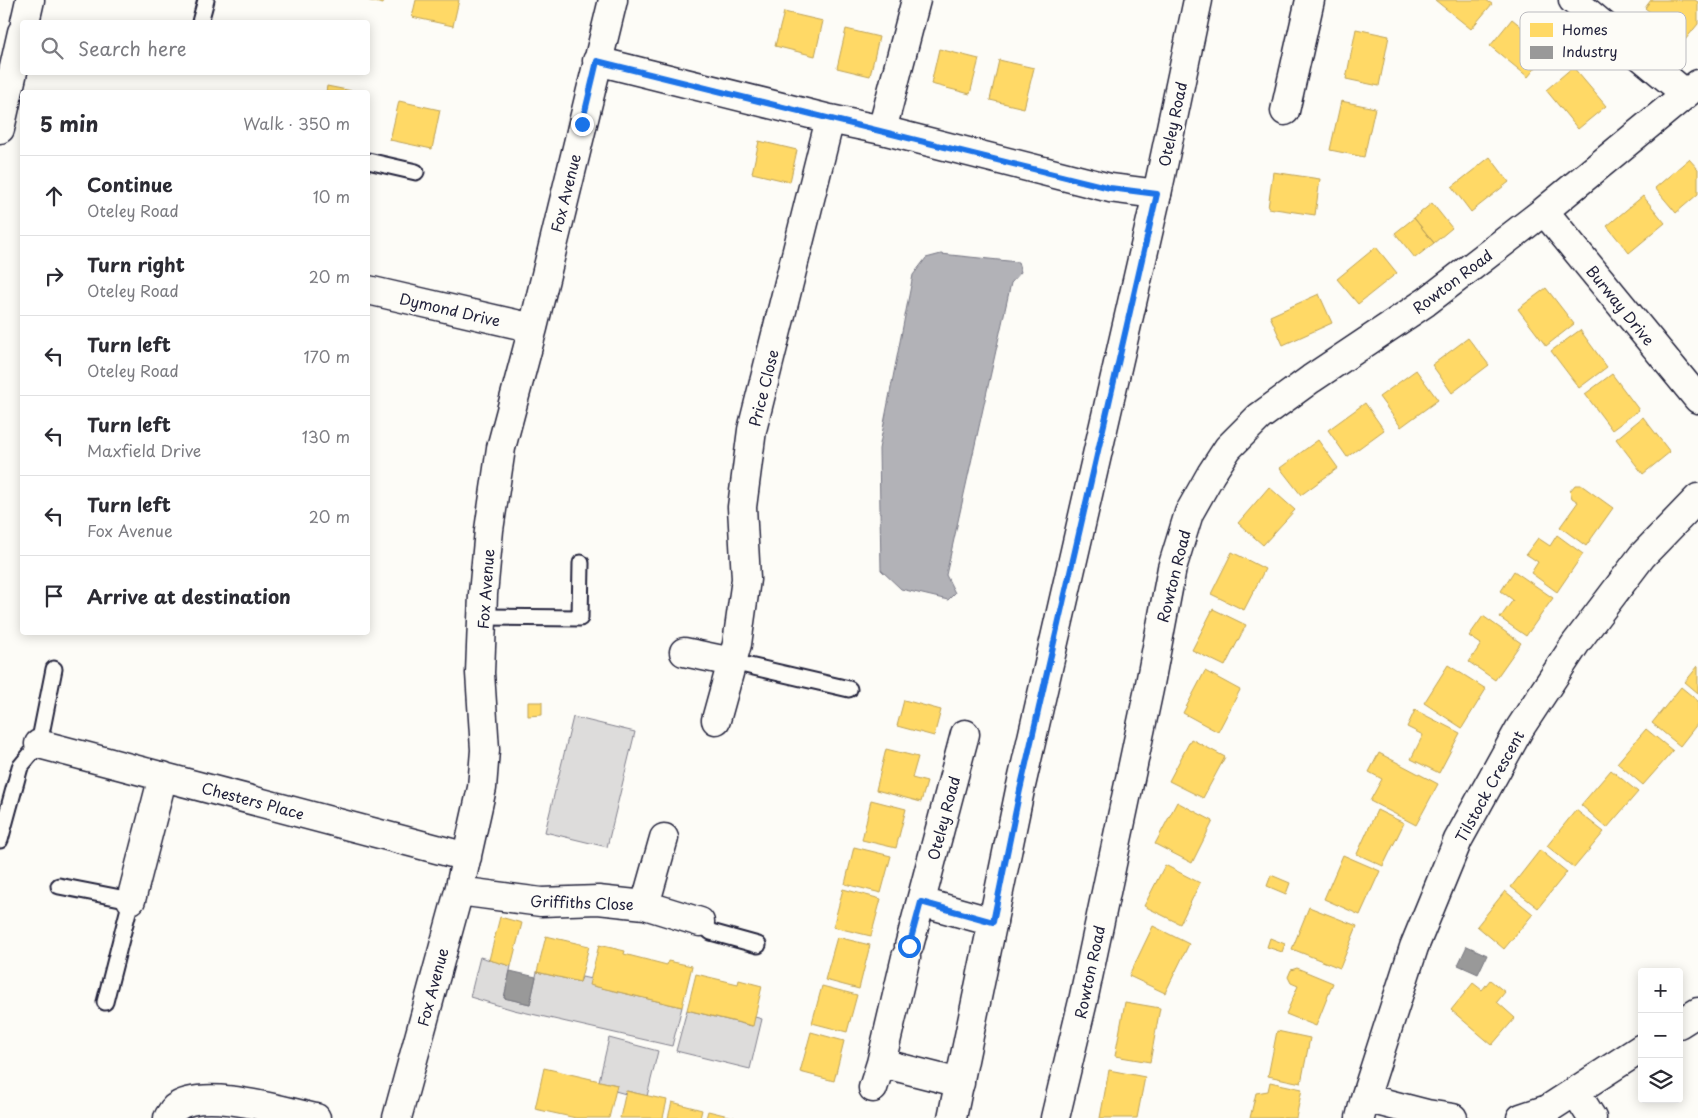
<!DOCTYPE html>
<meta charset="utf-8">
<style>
:root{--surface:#fff;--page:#f7f7f7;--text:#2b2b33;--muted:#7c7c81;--line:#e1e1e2}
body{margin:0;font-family:"Playpen Sans",sans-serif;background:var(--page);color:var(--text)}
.controls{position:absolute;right:15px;bottom:15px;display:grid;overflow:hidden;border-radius:5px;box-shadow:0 2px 12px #0003}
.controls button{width:45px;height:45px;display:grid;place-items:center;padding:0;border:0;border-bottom:1px solid var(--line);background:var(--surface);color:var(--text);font:25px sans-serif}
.stop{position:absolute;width:15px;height:15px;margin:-11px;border:4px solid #1a73e8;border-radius:50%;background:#fff}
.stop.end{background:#1a73e8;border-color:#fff;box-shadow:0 1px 5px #0008}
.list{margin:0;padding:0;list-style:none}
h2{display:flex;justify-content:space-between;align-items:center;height:65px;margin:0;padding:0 20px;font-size:21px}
h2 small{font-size:16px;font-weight:400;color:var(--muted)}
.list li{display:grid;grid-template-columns:32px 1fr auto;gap:15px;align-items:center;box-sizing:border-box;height:80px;padding:0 20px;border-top:1px solid var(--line)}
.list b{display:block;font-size:19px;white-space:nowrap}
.list p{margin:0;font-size:16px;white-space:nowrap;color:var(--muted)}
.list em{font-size:16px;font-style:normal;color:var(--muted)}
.icon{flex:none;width:28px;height:28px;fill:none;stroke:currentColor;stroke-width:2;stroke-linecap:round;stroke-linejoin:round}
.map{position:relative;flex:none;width:1698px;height:1118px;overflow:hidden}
.search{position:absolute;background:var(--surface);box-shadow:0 2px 12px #0003;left:20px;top:20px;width:350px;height:55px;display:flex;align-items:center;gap:12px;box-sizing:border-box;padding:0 18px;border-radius:5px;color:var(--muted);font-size:19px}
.panel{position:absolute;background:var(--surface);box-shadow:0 2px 12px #0003;left:20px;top:90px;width:350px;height:545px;border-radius:5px}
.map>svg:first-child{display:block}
.green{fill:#dddcdb;stroke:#807f8b}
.water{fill:#b2b2b7;stroke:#787885}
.homes{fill:#ffd966;stroke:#bda259}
.industry{fill:#999;stroke:#75757d}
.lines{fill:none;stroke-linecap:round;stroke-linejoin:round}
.lane-casing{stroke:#22223b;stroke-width:19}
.street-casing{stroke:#22223b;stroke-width:31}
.secondary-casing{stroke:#22223b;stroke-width:31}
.highway-casing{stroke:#22223b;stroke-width:31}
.lane{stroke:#fdfcf7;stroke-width:15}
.street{stroke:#fdfcf7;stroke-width:28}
.secondary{stroke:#fdfcf7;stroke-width:28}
.highway{stroke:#fdfcf7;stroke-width:28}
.route{stroke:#1a73e8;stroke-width:6}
.labels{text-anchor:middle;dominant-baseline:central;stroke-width:5;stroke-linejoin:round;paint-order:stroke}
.street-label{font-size:15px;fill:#22223b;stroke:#fdfcf7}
.key{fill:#fdfcf7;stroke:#bbbbbf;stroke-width:1}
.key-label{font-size:14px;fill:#22223b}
</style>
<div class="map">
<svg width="1698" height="1118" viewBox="0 0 1698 1118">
<rect width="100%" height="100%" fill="#fdfcf7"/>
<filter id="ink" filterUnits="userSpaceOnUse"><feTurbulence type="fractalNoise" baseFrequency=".02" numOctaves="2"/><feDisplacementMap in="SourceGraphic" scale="10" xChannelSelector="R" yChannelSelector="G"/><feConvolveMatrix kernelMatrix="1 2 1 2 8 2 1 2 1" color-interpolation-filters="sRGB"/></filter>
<g filter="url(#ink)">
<!-- green -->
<path class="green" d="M573,717L635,732L607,847L545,832Z
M480,957L511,966L504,998L530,1004L537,972L580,982L582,977L591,979L590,985L682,1007L672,1046L514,1010L470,997Z
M687,1010L752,1026L755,1017L762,1019L750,1069L676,1051Z
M609,1038L658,1051L647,1096L627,1091L626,1094L615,1091L617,1085L599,1081Z"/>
<!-- water -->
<path class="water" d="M941,254L1018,262L1021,272L1011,283L946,575L955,593L948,600L901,589L881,570L879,449L913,275L926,258Z"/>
<!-- homes -->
<path class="homes" d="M366,0H384L383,4Z
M416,0H459L453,26L412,17Z
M1435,0H1486L1492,4L1471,29Z
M1651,0H1695L1698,2V24L1685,40L1645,8Z
M784,12L823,21L815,56L775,46Z
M1512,19L1550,50L1528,77L1490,46Z
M846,29L879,37L870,76L837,68Z
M1356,29L1389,36L1379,86L1346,79Z
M939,49L979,59L970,94L931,84Z
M999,60L1034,68L1024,108L990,100Z
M1573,67L1606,106L1578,129L1546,90Z
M327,86L357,92H326Z
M399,101L440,110L432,149L390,140Z
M1341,101L1375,108L1364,157L1330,150Z
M759,141L797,150L790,182L752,173Z
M1490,157L1509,182L1471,212L1452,187Z
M1689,159L1698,169V194L1676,213L1655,188Z
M1273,172L1320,179L1315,215L1268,208Z
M1643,196L1665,223L1629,253L1607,226Z
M1432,203L1452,228L1434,243L1414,218Z
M1414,218L1434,243L1415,258L1395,233Z
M1376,247L1397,273L1358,304L1337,279Z
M1546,288L1574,324L1546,346L1518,309Z
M1319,294L1332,323L1283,345L1270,316Z
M1580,330L1607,367L1579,388L1551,351Z
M1468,338L1489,365L1452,393L1432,365Z
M1416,370L1438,400L1401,427L1379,397Z
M1612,374L1639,410L1612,430L1585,394Z
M1365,403L1384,430L1347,457L1328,430Z
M1643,417L1670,452L1643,474L1616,439Z
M1318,440L1338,468L1301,495L1280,468Z
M1575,485H1581L1613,508L1586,546L1560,527L1578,502L1572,498L1570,491Z
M1269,487L1295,510L1263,545L1238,523Z
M1557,535L1583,554L1557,592L1531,573L1538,562L1526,554L1538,538L1550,546Z
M1232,552L1265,569L1244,610L1211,594Z
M1514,571L1553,598L1526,636L1500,618L1513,600L1501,591Z
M1213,609L1246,625L1225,666L1192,650Z
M1483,616L1521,643L1495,680L1469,662L1481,644L1469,636Z
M1448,665L1486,689L1462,728L1424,703Z
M1698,666V693L1685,682Z
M1205,671L1240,690L1218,732L1183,713Z
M1681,687L1698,701V723L1680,746L1652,723Z
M904,700L941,710L934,736L897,726Z
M528,702H542V715L528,716Z
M1415,710L1460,733L1439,773L1411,759L1423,735L1407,727Z
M1646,729L1673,751L1643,785L1617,763Z
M1191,739L1225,757L1203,798L1169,781Z
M886,749L918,757L912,778L927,782L921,802L876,790Z
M1379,753L1438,784L1416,825L1370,801L1382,779L1369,772Z
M1611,770L1638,792L1607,828L1581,805Z
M871,800L906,809L896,848L862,840Z
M1177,802L1213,821L1192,863L1155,844Z
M1377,810L1404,823L1383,866L1357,854Z
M1576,810L1604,832L1574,868L1547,846Z
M854,847L891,856L881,893L845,884Z
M1540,850L1567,872L1538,908L1511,887Z
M1343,855L1380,871L1360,915L1324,899Z
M1165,865L1200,883L1180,924L1144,906Z
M1271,875L1290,883L1286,894L1267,886Z
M843,889L881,899L871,936L833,927Z
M1505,891L1533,914L1504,949L1477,926Z
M1309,907L1357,926L1340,968L1292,949Z
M500,917L522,923L511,966L489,960Z
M1153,926L1189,944L1165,993L1129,976Z
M546,936L589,946L580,982L537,972Z
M837,937L870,945L859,989L825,980Z
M1270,938L1285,944L1282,952L1267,947Z
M599,945L625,951L624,954L667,965L668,961L692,966L682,1007L589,985Z
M1297,968L1333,983L1316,1026L1286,1014L1298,986L1291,983L1288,977L1291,970Z
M696,974L738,984L739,980L762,986L753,1026L687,1010Z
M1490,980L1505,992L1497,1002L1515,1018L1492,1045L1451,1010L1473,983L1482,990Z
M822,986L857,995L847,1032L812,1023Z
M1125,1002L1160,1008L1150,1062L1115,1056Z
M1277,1031L1310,1038L1301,1083L1268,1076Z
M811,1032L844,1041L834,1081L800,1072Z
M544,1068L617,1085L609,1118H576L535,1109Z
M1109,1070L1145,1077L1137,1118H1100Z
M1270,1082L1302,1089L1296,1118H1250L1256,1093L1268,1091Z
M626,1091L667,1100L663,1118H620Z
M672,1102L702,1110L700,1118H668Z
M708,1111L737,1118H706Z"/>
<!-- industry -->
<path class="industry" d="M1467,946L1487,955L1478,974L1458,965Z
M510,971L536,977L530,1004L504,998Z"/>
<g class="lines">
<defs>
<path id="lane" d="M200,22L206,0
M368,161L416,172
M482,617L580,618L581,563
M732,662L849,689
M0,840L20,767L39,744L54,669
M59,886L131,900L105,1002
M700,922L711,932L758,945"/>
<path id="street" d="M1573,0L1686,94
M597,61L830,119L882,130L1110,188L1157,194
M1285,111L1310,0
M882,130L916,0
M1544,211L1698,399
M368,290L533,328
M684,652L732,662
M716,720L737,644L746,579L742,507L752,430L830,119
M39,744L467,857
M459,891L541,902L598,900L645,905L700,922
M131,900L163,776
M921,902L993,922
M645,905L664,838
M909,946L965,734
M1679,1024L1698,1012
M881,1063L960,1083
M873,1088L881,1063L906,957
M1575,1091L1592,1118
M1365,1098L1427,1114L1453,1118
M168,1118C170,1115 172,1111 175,1108C203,1086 283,1111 316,1118
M397,1118L459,891L482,788L485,750L480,673L483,594L489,530L501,448L533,328L613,0
M1055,1118L1083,1001L1149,689L1172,568L1189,513L1211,474L1228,448L1259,417L1311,379L1426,302L1544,211L1698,84
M1360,1118L1365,1098L1414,947L1458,840L1520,728L1576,643L1642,556L1698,498
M1521,1118L1548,1109L1642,1048"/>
<path id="secondary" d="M952,1118L1020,790L1157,194L1198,0"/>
<path id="highway" d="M25,22L30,0
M0,129L22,32"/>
</defs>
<!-- lane casing -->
<use href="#lane" class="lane-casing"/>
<!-- street casing -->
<use href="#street" class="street-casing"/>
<!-- secondary casing -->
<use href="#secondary" class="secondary-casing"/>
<!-- highway casing -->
<use href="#highway" class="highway-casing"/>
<!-- lane -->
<use href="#lane" class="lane"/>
<!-- street -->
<use href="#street" class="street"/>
<!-- secondary -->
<use href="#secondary" class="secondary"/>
<!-- highway -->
<use href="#highway" class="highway"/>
</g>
</g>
<g class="lines" filter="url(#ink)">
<!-- route -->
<path class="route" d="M582,124L597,61L1110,188L1157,194L1020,790L993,922L921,902L909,946"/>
</g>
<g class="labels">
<!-- street labels -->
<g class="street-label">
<text transform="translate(1172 124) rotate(-78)">Oteley Road</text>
<text transform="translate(565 193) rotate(-76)">Fox Avenue</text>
<text transform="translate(1452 281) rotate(-37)">Rowton Road</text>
<text transform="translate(1621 305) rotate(51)">Burway Drive</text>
<text transform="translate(450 309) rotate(13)">Dymond Drive</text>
<text transform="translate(763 388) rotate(-76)">Price Close</text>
<text transform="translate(1173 576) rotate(-76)">Rowton Road</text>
<text transform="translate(485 589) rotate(-86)">Fox Avenue</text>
<text transform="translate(1489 786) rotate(-61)">Tilstock Crescent</text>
<text transform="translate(253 800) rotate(15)">Chesters Place</text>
<text transform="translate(943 818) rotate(-75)">Oteley Road</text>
<text transform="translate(582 902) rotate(2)">Griffiths Close</text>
<text transform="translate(1089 972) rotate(-78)">Rowton Road</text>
<text transform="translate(432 987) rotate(-75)">Fox Avenue</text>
</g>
</g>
<!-- legend -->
<rect x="1520" y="12" width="166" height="58" rx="8" class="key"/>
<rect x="1530" y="23" width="23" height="14" fill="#ffd966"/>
<rect x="1530" y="46" width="23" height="13" fill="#999"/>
<g class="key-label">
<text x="1562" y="35">Homes</text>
<text x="1562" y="57">Industry</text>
</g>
</svg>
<div class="controls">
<button>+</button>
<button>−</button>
<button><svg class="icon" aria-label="layers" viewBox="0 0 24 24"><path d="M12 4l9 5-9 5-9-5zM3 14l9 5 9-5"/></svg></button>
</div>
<div class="stop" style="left:909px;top:946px"></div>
<div class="stop end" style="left:582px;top:124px"></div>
<div class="search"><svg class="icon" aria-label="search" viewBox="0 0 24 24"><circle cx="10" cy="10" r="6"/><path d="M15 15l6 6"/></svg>Search here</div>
<section class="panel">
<h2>5 min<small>Walk · 350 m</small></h2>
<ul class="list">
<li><svg class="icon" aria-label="ahead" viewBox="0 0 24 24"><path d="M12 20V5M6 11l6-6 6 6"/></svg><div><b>Continue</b><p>Oteley Road</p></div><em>10 m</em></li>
<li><svg class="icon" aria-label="right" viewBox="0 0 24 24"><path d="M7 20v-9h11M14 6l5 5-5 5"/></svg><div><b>Turn right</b><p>Oteley Road</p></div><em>20 m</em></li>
<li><svg class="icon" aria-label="left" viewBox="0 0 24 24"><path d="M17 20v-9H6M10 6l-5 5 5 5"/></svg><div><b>Turn left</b><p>Oteley Road</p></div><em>170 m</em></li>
<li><svg class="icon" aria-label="left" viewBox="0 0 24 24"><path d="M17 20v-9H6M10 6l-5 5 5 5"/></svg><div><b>Turn left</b><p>Maxfield Drive</p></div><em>130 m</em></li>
<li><svg class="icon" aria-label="left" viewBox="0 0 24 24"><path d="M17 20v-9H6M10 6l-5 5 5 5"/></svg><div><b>Turn left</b><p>Fox Avenue</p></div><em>20 m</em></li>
<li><svg class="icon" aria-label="arrive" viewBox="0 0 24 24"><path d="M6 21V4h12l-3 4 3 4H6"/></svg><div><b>Arrive at destination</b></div></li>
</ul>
</section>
</div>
